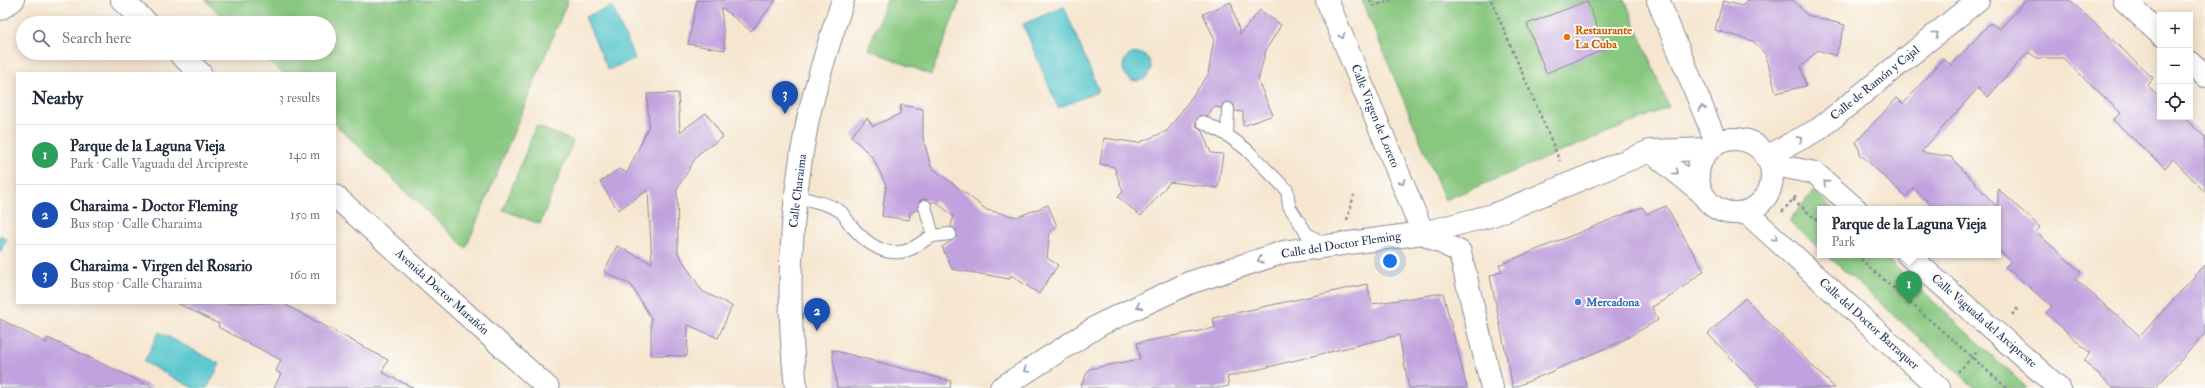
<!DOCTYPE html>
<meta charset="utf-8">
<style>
:root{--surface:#fff;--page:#f2f2f3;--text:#1f2937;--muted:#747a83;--line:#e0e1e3;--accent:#0f766e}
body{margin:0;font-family:"IM FELL Double Pica",serif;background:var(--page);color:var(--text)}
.controls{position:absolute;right:12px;top:12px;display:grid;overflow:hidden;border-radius:0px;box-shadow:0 2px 10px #0003}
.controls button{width:36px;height:36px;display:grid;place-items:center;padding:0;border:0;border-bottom:1px solid var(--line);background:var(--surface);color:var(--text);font:20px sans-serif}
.you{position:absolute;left:1390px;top:261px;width:14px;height:14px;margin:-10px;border:3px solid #fff;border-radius:50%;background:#1a73e8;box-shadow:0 0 0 6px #1a73e833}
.badge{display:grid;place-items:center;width:26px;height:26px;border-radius:50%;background:var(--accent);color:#fff;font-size:13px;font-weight:700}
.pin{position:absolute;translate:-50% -33px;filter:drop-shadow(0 1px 2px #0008)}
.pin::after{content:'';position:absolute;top:21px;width:14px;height:12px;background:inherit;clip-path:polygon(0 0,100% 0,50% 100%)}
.popup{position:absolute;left:1817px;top:206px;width:184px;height:52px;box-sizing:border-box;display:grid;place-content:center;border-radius:0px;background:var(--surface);filter:drop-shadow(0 1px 3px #0005);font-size:13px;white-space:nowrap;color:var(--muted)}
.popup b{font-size:15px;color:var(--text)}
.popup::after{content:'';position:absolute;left:50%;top:100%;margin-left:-8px;border:8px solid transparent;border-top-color:var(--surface)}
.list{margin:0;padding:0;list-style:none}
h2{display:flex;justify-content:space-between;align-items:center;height:52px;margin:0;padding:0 16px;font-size:17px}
h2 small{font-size:13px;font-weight:400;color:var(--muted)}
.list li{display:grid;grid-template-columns:26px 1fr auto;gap:12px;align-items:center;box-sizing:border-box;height:60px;padding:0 16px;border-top:1px solid var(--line)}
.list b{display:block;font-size:15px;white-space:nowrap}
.list p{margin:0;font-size:13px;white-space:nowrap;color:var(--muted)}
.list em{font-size:13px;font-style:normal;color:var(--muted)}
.icon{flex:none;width:22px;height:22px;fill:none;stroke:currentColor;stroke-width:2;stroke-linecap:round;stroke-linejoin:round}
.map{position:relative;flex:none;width:2205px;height:388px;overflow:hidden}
.search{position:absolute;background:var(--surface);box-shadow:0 2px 10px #0003;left:16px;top:16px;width:320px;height:44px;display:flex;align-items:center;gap:10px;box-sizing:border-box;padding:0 14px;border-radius:22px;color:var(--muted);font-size:15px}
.panel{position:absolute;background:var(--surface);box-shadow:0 2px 10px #0003;left:16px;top:72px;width:320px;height:232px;border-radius:0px}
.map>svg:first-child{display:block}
.green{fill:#87c77f;stroke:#517b6e}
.water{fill:#5bc8cf;stroke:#3b7c96}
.building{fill:#c1a2de}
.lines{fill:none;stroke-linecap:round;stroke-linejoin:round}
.service-casing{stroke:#888a97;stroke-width:14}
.minor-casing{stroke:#888a97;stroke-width:24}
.path{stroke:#888a97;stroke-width:2.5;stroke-dasharray:3 3;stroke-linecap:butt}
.service{stroke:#fff;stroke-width:12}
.minor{stroke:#fff;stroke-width:22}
.oneway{stroke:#8d97ae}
.food-dot{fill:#e8710a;stroke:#fdfcf7;stroke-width:1.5}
.shop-dot{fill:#3f7fe0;stroke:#fdfcf7;stroke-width:1.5}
.labels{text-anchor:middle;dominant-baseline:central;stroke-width:3.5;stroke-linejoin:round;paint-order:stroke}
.food-label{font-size:12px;font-weight:bold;fill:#c56008;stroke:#fdfcf7;text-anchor:start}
.street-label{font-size:12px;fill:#1b2f5e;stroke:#fdfcf7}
.shop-label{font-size:12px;font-weight:bold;fill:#366cbe;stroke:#fdfcf7;text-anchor:start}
</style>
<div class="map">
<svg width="2205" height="388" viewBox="0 0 2205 388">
<rect width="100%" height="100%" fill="#fdfcf7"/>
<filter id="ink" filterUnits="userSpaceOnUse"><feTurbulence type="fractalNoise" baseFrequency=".025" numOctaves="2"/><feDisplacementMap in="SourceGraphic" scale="8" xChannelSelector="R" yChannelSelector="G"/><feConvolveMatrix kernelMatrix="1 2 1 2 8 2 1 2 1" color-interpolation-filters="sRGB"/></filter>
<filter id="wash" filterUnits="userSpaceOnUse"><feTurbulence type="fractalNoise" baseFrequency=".012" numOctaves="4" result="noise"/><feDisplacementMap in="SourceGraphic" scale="16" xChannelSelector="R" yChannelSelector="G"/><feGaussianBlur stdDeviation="0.9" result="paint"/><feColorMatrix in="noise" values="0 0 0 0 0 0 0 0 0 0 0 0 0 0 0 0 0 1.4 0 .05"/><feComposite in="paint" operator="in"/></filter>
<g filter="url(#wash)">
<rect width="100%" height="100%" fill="#f6e6d0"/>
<!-- green -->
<path class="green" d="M205,0H568L466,248L335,124V73H282L260,53H329V23H229Z
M887,0H960L931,75L868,49Z
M1362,0H1625L1669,107L1445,200Z
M536,126L573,141L540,224L503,210Z
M1813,191L1833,209H1820V249L1789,221Z
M1827,255H1883L2027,388H1975Z"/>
<!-- water -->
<path class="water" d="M612,6L635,59L608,70L585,17Z
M1064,7L1099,91L1058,108L1023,24Z
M1123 67a14 14 0 1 1 28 0a14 14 0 1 1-28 0Z
M0,235L7,239L0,252Z
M159,332L220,364L207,388H193L144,362Z"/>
<g id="blocks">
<!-- building -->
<path class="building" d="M697,0H776L751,31L721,7L725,50L688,44Z
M1748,0H1793L1807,15L1845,25L1836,56L1818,50L1801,67L1806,86L1776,93L1766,55L1753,41L1715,30L1723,1L1742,6Z
M2026,0H2070L2153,78L2147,85L2160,97V117H2183L2205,137V192L2173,159L2165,168L2113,120L2121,113L2063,58H2037L2028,52L1988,97L1978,88L1921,152L1951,157L1998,208V189L2040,227L2036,232L2081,272L2074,278L2140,336L2205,265V334L2155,388H2113L2084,361L2090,353L2046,313L2052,306L2005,267L2011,261L1998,250V209H1936L1913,188L1906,197L1861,155L1856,142L1897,98L1903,104L1943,59L1952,65L1990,23L2000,29Z
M1587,1L1606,49L1546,73L1527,24Z
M1231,2L1240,34L1260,10L1281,25L1266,50L1258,81L1273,115L1243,126V112L1235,111L1234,105L1228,102L1224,103L1221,108L1214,107L1207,116H1199L1196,122V126L1201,129L1211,153L1223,154L1218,188L1170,182L1141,216L1118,197L1123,192L1114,167L1100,164L1104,138L1138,143L1167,131L1208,75L1214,38L1203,14Z
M678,93L680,132L706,113L723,137L698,154L677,189L678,253L702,291L732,306L718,338L688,325L687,356L651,355V318L631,285L604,272L617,246L652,263L648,190L618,210L600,182L619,169L627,173L649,126L647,94Z
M901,105L923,109V138L931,167L987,210L1017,217L1048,205L1057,226L1050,231L1047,258L1058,265L1039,294L1011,275L1010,279L952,269L942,247L957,237L956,230L951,227L953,216L935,201L932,203L927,199L920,200L918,209L910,213L909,220L882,216L886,185L873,158L851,136L867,118L873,126L900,114Z
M1666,206L1704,271L1671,296L1652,307L1658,320L1618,343L1513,388L1490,276L1502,271L1499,265L1642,207L1647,214Z
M1367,284L1372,304L1443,293L1467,388H1409L1399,335L1227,377L1229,386L1218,388H1080L1089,369L1140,359L1137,343L1215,328L1213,318Z
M1745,298L1773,327L1835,388H1760L1708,334Z
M177,303H282L388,360L382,372L413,388H274L281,374L276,371L281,360L218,327L219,324Z
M0,319L46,343L48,338L154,388H0Z
M832,350L951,381L950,388H837Z"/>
</g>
</g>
<g filter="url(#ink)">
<use href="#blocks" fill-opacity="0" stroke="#888a97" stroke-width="1"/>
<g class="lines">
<defs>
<path id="service" d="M1203,122L1227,135L1246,149L1287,190L1289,206L1307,234L1325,244
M1227,135L1228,109
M797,197C810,200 828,203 840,211C844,214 847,220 849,223C862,239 879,255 900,252C913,251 921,241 933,236L925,206
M933,236L950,234"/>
<path id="minor" d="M122,0L147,23
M1327,0L1423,233
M1658,0L1717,144
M2124,0L2160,34
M0,9L13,0
M179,53L200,73
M2190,62L2205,76
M1698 176a37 37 0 1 1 74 0a37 37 0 1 1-74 0Z
M1650,151L1701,192
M1766,157L1819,129L1978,0
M1770,164L1815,173L1856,209
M335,196L548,388
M1746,212L1939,388
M1423,233L1460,252L1492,388
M1908,255L2059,388
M796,388C786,299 790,207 808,119C817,79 830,39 843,0
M1001,388L1101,324L1189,283L1284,252L1423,233L1493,215L1650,151L1709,149"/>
</defs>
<!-- service casing -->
<use href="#service" class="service-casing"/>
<!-- minor casing -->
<use href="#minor" class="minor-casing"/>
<!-- path -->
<path class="path" d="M1370,0L1373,6L1391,0
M1491,0L1560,161
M1793,199L1820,223
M1782,212L1797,195
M1347,220L1354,195
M1856,255L2007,388
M2012,315L2018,308
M1958,372L1979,350"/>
<!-- service -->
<use href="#service" class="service"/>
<!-- minor -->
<use href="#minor" class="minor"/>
</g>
<!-- one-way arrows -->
<defs><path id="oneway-chevron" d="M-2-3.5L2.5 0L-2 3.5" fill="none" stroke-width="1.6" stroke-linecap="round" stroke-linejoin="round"/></defs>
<g class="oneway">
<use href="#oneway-chevron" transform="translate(1936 34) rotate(-39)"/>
<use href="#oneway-chevron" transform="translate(1342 36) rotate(68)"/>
<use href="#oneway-chevron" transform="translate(1702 108) rotate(-112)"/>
<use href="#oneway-chevron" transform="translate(1800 139) rotate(-29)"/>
<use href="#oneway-chevron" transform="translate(1676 172) rotate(39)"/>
<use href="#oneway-chevron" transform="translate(1402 182) rotate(68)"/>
<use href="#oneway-chevron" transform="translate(1826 183) rotate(-138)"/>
<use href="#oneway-chevron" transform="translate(1775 238) rotate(42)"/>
<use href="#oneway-chevron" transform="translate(1260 260) rotate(162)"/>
<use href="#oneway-chevron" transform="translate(1139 306) rotate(155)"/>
<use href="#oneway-chevron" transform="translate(1026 370) rotate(148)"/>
</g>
</g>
<!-- markers -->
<circle class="food-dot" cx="1567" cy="37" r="4"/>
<circle class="shop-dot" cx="1578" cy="302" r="4"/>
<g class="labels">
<!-- food labels -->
<g class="food-label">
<text x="1575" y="30">Restaurante<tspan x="1575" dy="14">La Cuba</tspan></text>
</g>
<!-- street labels -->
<g class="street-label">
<text transform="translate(1875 83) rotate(-39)">Calle de Ramón y Cajal</text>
<text transform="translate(1375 116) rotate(68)">Calle Virgen de Loreto</text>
<text transform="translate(798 191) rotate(-83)">Calle Charaima</text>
<text transform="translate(1341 245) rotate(-9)">Calle del Doctor Fleming</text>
<text transform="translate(442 292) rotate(42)">Avenida Doctor Marañón</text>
<text transform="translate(1984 321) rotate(41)">Calle Vaguada del Arcipreste</text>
<text transform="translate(1869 324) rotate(42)">Calle del Doctor Barraquer</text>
</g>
<!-- shop labels -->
<g class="shop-label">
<text x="1586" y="302">Mercadona</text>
</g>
</g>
</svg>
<div class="controls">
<button>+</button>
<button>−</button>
<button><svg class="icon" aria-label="locate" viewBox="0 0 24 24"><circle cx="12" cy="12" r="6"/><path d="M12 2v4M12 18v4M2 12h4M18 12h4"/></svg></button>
</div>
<div class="you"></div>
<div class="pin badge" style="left:1909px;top:304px;background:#2e9e5b">1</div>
<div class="popup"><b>Parque de la Laguna Vieja</b>Park</div>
<div class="pin badge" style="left:817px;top:331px;background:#1a4fb4">2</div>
<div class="pin badge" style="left:785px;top:114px;background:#1a4fb4">3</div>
<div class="search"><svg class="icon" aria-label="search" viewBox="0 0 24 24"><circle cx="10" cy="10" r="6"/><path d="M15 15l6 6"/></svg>Search here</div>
<section class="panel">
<h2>Nearby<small>3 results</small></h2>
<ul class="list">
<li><span class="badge" style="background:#2e9e5b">1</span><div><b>Parque de la Laguna Vieja</b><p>Park · Calle Vaguada del Arcipreste</p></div><em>140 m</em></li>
<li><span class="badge" style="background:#1a4fb4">2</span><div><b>Charaima - Doctor Fleming</b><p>Bus stop · Calle Charaima</p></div><em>150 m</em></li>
<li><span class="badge" style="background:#1a4fb4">3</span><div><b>Charaima - Virgen del Rosario</b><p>Bus stop · Calle Charaima</p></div><em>160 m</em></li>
</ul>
</section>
</div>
